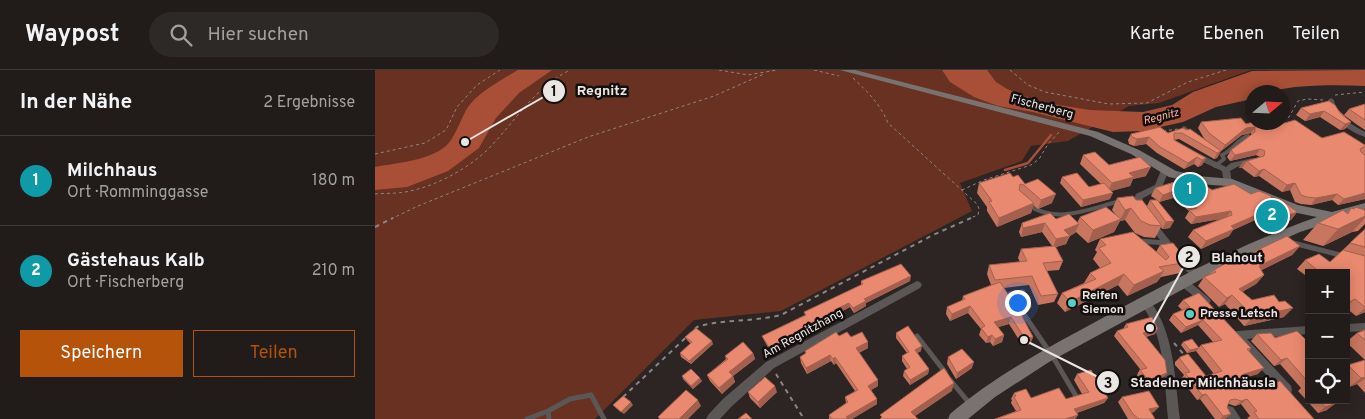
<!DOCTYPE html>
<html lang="de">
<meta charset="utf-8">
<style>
:root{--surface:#211c1a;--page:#2d2927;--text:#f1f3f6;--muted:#a2a1a2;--line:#3e3a39;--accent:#b45309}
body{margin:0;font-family:Overpass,sans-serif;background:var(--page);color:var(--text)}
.controls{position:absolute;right:15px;bottom:15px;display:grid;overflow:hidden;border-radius:0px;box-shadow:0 2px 12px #0003}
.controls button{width:45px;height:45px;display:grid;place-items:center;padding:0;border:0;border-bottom:1px solid var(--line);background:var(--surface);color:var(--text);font:25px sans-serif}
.compass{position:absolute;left:870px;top:15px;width:45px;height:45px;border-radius:50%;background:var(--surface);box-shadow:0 2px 12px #0003;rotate:71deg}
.you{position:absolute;left:642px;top:232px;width:18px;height:18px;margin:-12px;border:4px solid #fff;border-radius:50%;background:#1a73e8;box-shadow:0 0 0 8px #1a73e833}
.badge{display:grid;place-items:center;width:32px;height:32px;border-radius:50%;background:var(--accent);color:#fff;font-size:16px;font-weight:700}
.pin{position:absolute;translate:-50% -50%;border:2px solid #fff;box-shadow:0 1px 5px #0006}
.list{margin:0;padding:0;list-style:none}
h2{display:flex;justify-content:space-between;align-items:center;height:65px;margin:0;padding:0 20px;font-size:21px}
h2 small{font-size:16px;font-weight:400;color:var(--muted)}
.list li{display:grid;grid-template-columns:32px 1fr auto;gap:15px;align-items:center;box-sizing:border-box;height:90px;padding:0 20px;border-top:1px solid var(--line)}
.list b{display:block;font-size:19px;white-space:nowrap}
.list p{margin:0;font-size:16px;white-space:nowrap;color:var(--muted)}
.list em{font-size:16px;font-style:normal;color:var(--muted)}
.actions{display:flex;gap:10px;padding:15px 20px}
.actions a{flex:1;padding:11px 0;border:1px solid var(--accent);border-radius:0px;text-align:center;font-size:18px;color:var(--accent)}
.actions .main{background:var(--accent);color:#fff}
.icon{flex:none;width:28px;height:28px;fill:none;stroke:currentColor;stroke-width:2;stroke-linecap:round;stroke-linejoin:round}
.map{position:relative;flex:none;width:990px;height:349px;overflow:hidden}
header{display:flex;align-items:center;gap:30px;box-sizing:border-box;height:70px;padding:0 25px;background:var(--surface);border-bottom:1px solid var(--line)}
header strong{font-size:24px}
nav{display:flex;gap:28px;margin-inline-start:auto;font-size:18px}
.search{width:350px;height:45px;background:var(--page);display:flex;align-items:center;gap:12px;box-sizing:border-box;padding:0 18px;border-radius:28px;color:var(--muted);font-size:19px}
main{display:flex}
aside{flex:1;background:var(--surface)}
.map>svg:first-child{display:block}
.green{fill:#683122}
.water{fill:#a94f37}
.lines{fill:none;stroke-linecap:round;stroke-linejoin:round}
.stream{stroke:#a94f37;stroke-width:2.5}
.path-far1{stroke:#8b8684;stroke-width:1;stroke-dasharray:3 3;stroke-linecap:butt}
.path{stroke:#8b8684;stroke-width:2;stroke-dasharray:4.5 4.5;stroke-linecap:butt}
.service-far1{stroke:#5b5756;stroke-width:4}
.service{stroke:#5b5756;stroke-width:5}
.minor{fill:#5b5756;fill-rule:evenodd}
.secondary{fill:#787371;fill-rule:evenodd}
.wall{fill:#c8765f}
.shaded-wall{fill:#a3604e}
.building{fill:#e9896f;stroke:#a3604e}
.poi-dot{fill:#57cec2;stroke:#120f0e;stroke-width:2}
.labels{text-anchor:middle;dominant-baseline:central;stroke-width:5;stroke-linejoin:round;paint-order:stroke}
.far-water-label{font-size:11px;font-style:italic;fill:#fdb39e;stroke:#120f0e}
.street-label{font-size:12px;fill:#eae6e4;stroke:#120f0e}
.poi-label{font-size:12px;font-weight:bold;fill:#eae6e4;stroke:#120f0e;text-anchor:start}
.leader{fill:none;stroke:#eae6e4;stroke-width:2}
.callout-dot{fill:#eae6e4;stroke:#120f0e;stroke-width:2}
.mark-label{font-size:15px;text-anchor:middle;font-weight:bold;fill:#111}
.callout-label{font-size:14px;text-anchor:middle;font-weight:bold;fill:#eae6e4;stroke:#120f0e;stroke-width:5;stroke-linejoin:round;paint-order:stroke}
</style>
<header>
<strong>Waypost</strong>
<div class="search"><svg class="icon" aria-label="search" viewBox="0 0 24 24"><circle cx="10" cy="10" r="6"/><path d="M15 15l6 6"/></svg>Hier suchen</div>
<nav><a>Karte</a><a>Ebenen</a><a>Teilen</a></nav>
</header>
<main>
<aside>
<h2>In der Nähe<small>2 Ergebnisse</small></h2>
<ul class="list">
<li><span class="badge" style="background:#0f9aa8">1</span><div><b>Milchhaus</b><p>Ort · Romminggasse</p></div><em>180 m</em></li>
<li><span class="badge" style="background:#0f9aa8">2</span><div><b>Gästehaus Kalb</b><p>Ort · Fischerberg</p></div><em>210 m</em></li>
</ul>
<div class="actions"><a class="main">Speichern</a><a>Teilen</a></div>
</aside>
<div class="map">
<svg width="990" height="349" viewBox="0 0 990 349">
<rect width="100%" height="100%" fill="#2c2523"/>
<!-- green -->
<path class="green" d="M0,0H884H876L784,33L754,36L693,71L656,76L647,91L585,113L597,141L406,241L319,250L220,349H0Z"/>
<!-- water -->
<path class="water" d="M143,0H177L144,23L121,48L104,78L73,101L32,117L0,120V97C21,93 49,91 67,79C80,71 85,49 93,37C103,22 128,9 143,0Z
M567,0H612L621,12L632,19L665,32L715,40L768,42L797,35L818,22L877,1L990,0V16C967,15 943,15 920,17C905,19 892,22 878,22L877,29L841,37L808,52L767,61L738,62L658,42L623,36L599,27L575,12Z"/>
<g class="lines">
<!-- stream -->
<path class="stream" d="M630,100L653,93L676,65"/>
<!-- path-far1 -->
<path class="path-far1" d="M344,0L373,5L402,0
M439,0L464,6
M635,0L653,15L670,22L734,34L772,33L813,12L851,0
M478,8C493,22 505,34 513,53L602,134L604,139L603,145L593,149
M960,25L990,22
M908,51L914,47L923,31L932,29L948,30
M894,54L903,52
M788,61L803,59
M0,84L50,73L71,60L82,37L102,15L125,0
M587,120L609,110L656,95L664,89L673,74L684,62
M0,124C11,123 23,124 35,121C64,115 98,96 118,74C143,47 161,17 195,0
M16,149L43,136L213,67L339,26L389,4"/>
<!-- path -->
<path class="path" d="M0,157L18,148
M799,273L811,287
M401,304L429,349
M248,327L322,257C347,249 379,252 406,245L558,165L596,148"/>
<!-- service-far1 -->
<path class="service-far1" d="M809,58L816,64
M840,96L849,89L847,85C858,80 862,70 873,66
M653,135C683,155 715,138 746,131"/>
<!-- service -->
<path class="service" d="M765,171L791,173
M918,173L969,186
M654,236L648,222L635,224L678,287L701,326
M542,266L570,302
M576,311L595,334
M173,341L174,349
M152,349L173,341L195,329L216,325L229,349"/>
<!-- minor -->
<path class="minor" d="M956,28L959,30C962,47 976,54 990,62V67C973,61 956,49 953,30Z
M817,83H823L851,97L856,93L878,88L882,90L881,92L862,97L855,101L857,112L853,115L849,112L847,101L817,87Z
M787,98H793L794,100L787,117L786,119L768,128L766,134L769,141L768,143H762C758,136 757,131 761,124L780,115Z
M777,151L780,152L806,185L824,202L826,205L824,208H818L800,189L774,156L773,154L774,152Z
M808,208L811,209L834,228L836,231L834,234L831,235L828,234L805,215L803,212L805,209Z
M542,211L545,212L547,215L545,218L399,298L356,337L345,349H331L333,345L348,329L391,292Z
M770,227C775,229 777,234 780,238C800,271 800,312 805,349H793C790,319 790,288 780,259C776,249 770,240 765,231L767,228Z
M990,253V261L971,262V254Z
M934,256V264L872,269L916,316L917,320L916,324L912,325L908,324L865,275L864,272L865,269L859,268L858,265L859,262L863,261Z
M854,336L858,337L866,349H853L848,341L850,337Z"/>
<!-- secondary -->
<path class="secondary" d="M465,0H480L723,62L764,80L801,101L823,106L857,109L923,135L957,142L990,133V141L925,162L858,192L674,292L620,327L593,349H573L575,344C623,303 678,275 733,245C800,209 868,173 942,147L917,142L852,116L823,114L794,107L756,84L715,66Z"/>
</g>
<!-- wall -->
<path class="wall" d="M954,31L976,52L970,59L965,60L945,47L930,51L921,45L926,38Z
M990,34V60L981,54L969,45L974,39Z
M826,52L899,56L947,68L990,75V129L963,135L957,130L936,135L926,134L920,132L915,120L907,122L884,106L879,107L867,98H864L868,92L885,87L881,85L855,91L852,87L856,80L876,65V63L867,65L846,81L830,70L823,58Z
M808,58L846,81L842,88L839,89L804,69L799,70L831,88L827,95L823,97L819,94L809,99L782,83L771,74L759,76L754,74L753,70L756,64L793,63Z
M708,85L734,95L771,106L758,109L755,116L736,121L735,129L706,137L685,113L687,107L714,117L726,114L705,94Z
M638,107L677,133L663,139L658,135L656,143L622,157L612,141V137L602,123L604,113Z
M811,114L837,120L876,124L897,129L922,142L916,150L900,155L889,146L858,160L854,166L826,179L813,167L818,160L845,149L816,154L810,148L814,141L798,128L784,132L795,158L787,159L786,157L780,168L769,167L760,163L750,150L745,151L739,162L713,173L701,162L700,163L695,166L691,174L681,177L688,191L684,200L672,201L683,224L679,232L663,235L654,215L629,218L658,267L655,274L648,276L634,254L623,257L629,265L627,272L618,276L615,272L611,273L604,265L606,259L593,243L575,251L571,244L572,237L587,231L588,226L616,215L612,204L614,195L645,192L643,188L646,179L677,176L667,162L646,167L644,162L647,153L681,149L702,153L705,147L741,145L737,140L742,128L761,130L772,136L775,130H782L776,126L780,118Z
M980,137L990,140V154L983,161L977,162L948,176L928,170L943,153L972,143L976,138L978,139Z
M990,159V242L981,246L971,238V203H934V208L922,199L930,190L955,192Z
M725,169L781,182L785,175L813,192L805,203L786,207L782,212L752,226L743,215L690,242L682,233L687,223L709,213L715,203L725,198L718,189L722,182L720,180Z
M925,176L917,185L886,200L889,205L881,214L867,222L877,230L909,247L869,256L850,234L844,237L823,216L829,207L835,204L839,200L853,194Z
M486,211H535L491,233V236L479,243L475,237L462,244V249L440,261L439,260L396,283L389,270L387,266L430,245L429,242L486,215Z
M808,230L876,278L874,281L883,304L871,307L881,319L939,349H874L872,348L875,346L866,334L860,336L854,334H853L852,337L851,349H840L825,329L822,330L806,309L809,305L800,295V292L805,287L831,306L839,304L821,281L826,275L838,272L823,255L806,263L794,250L798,244L807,240L803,236Z
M751,254L780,264L771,267L792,303L788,308L769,315L762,305L765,299L739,266L742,261L748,259Z
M990,260V323L982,314L974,317L971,314V296L973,295L990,290L971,272L982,263Z
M521,263L546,281L542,283L554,299L553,304L535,315L528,306L529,301L532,299L527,291V286L532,283L521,268Z
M882,264L934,273V330H956L952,340L943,343L923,321L926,318L905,294L899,296L876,271Z
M464,266L476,267L493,278L484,283L503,310V316L496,320L502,329V334L477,349H454V345L471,333L470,327L480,321L461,293L459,295L456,291L432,304L426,293L425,287L430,284V281Z
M310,267L338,274L316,294L306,287L305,283L316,274L312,270Z
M808,272L824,278L821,281L812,283L806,275Z
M378,283L380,289L358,306L360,312L347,324L335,311L332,305L351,289L350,286Z
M573,287L597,298L581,309L572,294Z
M702,304L733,328L729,333L702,343L703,345L700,349H620L641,341L636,333L637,330L636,329L639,323L656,328L691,329L707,324L699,310Z
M307,306L327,311L318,319L308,309Z
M373,322H402L385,338L375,328Z
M747,327L779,342L776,343L780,349H753L743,332Z"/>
<!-- shaded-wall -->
<path class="shaded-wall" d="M949,41L945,47L930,51L935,44Z
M976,52L970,59L965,60L970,54Z
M880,57L876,63L867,65L846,81L850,75L871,58Z
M774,67L771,74L759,76L762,69Z
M885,79L881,85L855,91L860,85Z
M846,81L842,88L839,89L842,83Z
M822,87L819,94L809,99L813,93Z
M831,88L827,95L823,97L827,90Z
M872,91L867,98H864L868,92Z
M776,97L771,106L758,109L755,116L733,122L737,113L754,103Z
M889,99L884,106L879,107L884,101Z
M920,113L915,120L907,122L912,115Z
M802,120L798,128L784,132L788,125Z
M738,123L735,129L706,137L708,130Z
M990,123V129L963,135L969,129Z
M681,124L677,133L663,139L666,130Z
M962,124L957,130L936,135L941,128Z
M659,133L656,143L622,157L624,148Z
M756,138L750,150L745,151L739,162L713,173L718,160L745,150L750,140Z
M895,139L889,146L858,160L854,166L826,179L831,171L856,156Z
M856,141L851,148L816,154L821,147Z
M922,142L916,150L900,155L906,148Z
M990,146V148L977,162L948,176L963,159Z
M799,151L795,158L787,159L791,152Z
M670,153L667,162L646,167L648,158Z
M704,154L700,163L694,166L691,174L678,178L681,169L689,160Z
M925,176L917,185L877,205L884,196Z
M789,201L782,212L752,226L759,215Z
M749,204L743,215L690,242L695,232Z
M889,205L881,214L858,227L864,219Z
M536,206L535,211L491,233V236L479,243L478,238L489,229Z
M857,225L850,234L844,237L852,228Z
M980,229L971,237V234Z
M474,233L475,237L459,245V240Z
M595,236L593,243L575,251L577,244Z
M918,238L909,247L869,256L878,247Z
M990,238V242L981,246Z
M462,244V249L440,261L439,256Z
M636,247L634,254L617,259L619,252Z
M828,250L823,255L806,263L811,257Z
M438,255L439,260L396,283L395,279Z
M783,259L780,264L764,268L768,263Z
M617,265L615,272L611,273L613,267Z
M629,265L627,272L618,276L620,269Z
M658,267L655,274L648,276L650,269Z
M337,271L338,274L316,294L314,291Z
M493,272V278L481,284V278Z
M547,276L546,281L539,285L540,280Z
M824,278L821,281L812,283L815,280Z
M378,283L380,289L358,306L360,312L347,324L344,318L354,302Z
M455,285L456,291L432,304L431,298Z
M460,287L461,293L459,295L458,289Z
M912,288L905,294L899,296L906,290Z
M599,292L597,298L581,309L582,303Z
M889,298L883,304L863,310L869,304Z
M554,299L553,304L535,315V310Z
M792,303L788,308L769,315L773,310Z
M990,307V309L982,314L974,317L986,308Z
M325,308L327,311L318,319L316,316Z
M503,310V316L493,322V316Z
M579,313L577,321L536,349V342Z
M400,316L402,322L385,338L383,332Z
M831,324L825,329L822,330L827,325Z
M733,328L729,333L696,345L699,339Z
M502,329V334L477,349H471V347Z
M872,329L866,334L860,336L866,331Z
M323,330L326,336L313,349H304Z
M256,332L258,335L249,344L246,342Z
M960,334L952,340L943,343L950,337Z
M784,337L779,342L769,344L774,339Z
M856,344L851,349H845L848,346Z
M703,345L700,349H690Z"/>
<!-- building -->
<path class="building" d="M954,31L960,35L965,43L976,52L970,54L949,41L935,44L926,38Z
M990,34V50L974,39Z
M866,48L871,54L878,52H894L899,56L920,50L947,68L969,62L990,75V76L985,79L986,82L990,85V123L969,129L962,124L941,128L932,127L926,125L920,113L912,115L889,99L884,101L872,91L889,86L890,81L885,79L860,85L856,80L880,62V57L871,58L850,75L834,63L826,52Z
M785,57L793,63L808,58L812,60L815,59L846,81L842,83L807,63H799V70L831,88L827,90L822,87L813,93L785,77L774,67L762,69L757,67L756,64Z
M720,82L734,95L765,87L776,97L754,103L759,107L737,113L708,85Z
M635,103L638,107L643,105L650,114L663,109L681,124L666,130L649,115L645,114L644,120L659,133L624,148L614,132L617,131L604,113Z
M702,103L714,117L729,113L738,123L708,130L687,107Z
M821,109L837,120L859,114L876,124L884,121L896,126L897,129L902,128L907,130L922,142L906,148L895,139L856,156L859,159L831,171L818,160L857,145L856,141L821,147L814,140L822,138L802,120L788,125L780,118L806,110L811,114Z
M758,126L761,130H767L787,156L775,155L766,151L756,138L750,140L742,128Z
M775,130H782L799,151L791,152Z
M731,137L746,149L718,160L705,147Z
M980,137L990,140V146L963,159L943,153L968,140L973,144L976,138L979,139Z
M675,143L681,149L694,144L704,154L689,160L695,166L681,169L670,153L648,158L647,153Z
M990,159V177L975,173Z
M758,162L791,190L794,187L785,175L798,173L813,192L784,197L789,201L759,215L749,204L695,232L687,223L721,209L715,203L736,193L724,178L731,175L725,169Z
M912,166L925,176L884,196L889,205L864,219L877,230L899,225L904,232L910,231L918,238L878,247L857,225L852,228L829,207L841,202L839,200L851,193L853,194Z
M680,176L688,191L668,193L683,224L666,226L657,206L620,210L614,195L652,191L646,179Z
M968,180L990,186V237L980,229L971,234V203H946L930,190L944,184L955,192Z
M526,194L536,206L489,229L491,231L478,238L474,233L459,240L462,244L439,256L438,255L395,279L387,266L431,245L429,242L488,214L486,211Z
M625,212L646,244L658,267L650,269L636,247L619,252L629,265L620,269L617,265L613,267L606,258L610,256L595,236L577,244L572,237L590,229L588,226Z
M824,223L876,278L872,279L889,298L869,304L881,319L905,311L939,349H884L879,342L882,341L872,329L866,331L860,329L855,330L852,337L856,344L848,346L831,324L827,325L810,303L815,302L805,289V287L813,284L831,306L847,301L826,275L847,270L828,250L811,257L798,244L815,237L808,230Z
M777,247L783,259L768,263L790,290L792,303L773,310L765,300L772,298L742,261L753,257L751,254Z
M533,256L547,276L540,280L554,299L535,310L529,301L535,297L527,286L534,282L521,263Z
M321,258L337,271L314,291L305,283L317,272L310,267Z
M990,260V270L982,263Z
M922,261L934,273V313L912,288L906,290L882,264L896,263L900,268Z
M461,262L464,266L472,262L476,267L487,262L493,272L481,278L503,310L493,316L502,329L471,347L473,349H457L454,345L473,332L470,327L483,320L460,287L458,289L455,285L431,298L425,287L431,283L430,281Z
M817,269L824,278L815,280L808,272Z
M368,272L378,283L354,302L358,306L344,318L332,305L353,289L350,286Z
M587,279L599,292L582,303L573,287Z
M990,290V307L986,308L973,295Z
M569,298L579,313L536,342L543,349H505L507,347L505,345Z
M316,299L325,308L316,316L307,306Z
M716,300L733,328L699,339L703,345L690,349H620L646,340L639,327L641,326L639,323L651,319L656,328L684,318L691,329L714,322L702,304Z
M390,307L400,316L383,332L373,322Z
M934,314V320L930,315Z
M311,320L323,330L304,349H285L283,347Z
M774,321L784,337L774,339L780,349H764L758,344L747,327Z
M248,326L256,332L246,342L238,335Z
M944,330H956L960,334L950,337Z
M371,343L377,349H363Z"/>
<!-- markers -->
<g class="poi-dot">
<circle cx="697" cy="233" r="5"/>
<circle cx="815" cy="244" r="5"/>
</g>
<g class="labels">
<!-- far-water labels -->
<g class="far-water-label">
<text transform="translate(786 47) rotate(-14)">Regnitz</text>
</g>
<!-- street labels -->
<g class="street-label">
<text transform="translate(667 37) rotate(15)">Fischerberg</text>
<text transform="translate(428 264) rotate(-29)">Am Regnitzhang</text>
</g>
<!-- poi labels -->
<g class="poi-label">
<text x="707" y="226">Reifen<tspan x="707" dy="14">Siemon</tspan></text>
<text x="825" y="244">Presse Letsch</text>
</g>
</g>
<!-- callouts -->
<path class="leader" d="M90 72L179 21M775 258L814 187M649 270L733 312"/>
<g class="callout-dot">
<circle cx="90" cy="72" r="5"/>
<circle cx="775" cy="258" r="5"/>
<circle cx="649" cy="270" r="5"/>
<circle cx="179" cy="21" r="12"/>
<circle cx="814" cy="187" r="12"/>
<circle cx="733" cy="312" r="12"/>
</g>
<g class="mark-label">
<text x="179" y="26">1</text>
<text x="814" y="192">2</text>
<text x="733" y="318">3</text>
</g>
<g class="callout-label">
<text x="227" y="25">Regnitz</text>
<text x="862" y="192">Blahout</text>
<text x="828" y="317">Stadelner Milchhäusla</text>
</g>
</svg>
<div class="controls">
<button>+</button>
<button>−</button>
<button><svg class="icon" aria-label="locate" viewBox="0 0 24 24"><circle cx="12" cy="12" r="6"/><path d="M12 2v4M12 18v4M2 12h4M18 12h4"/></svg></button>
</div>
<svg class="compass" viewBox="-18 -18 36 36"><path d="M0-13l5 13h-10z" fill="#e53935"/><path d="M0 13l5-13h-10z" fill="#a2a1a2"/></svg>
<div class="you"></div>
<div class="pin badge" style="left:815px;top:120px;background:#0f9aa8">1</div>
<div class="pin badge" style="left:897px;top:146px;background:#0f9aa8">2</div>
</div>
</main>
